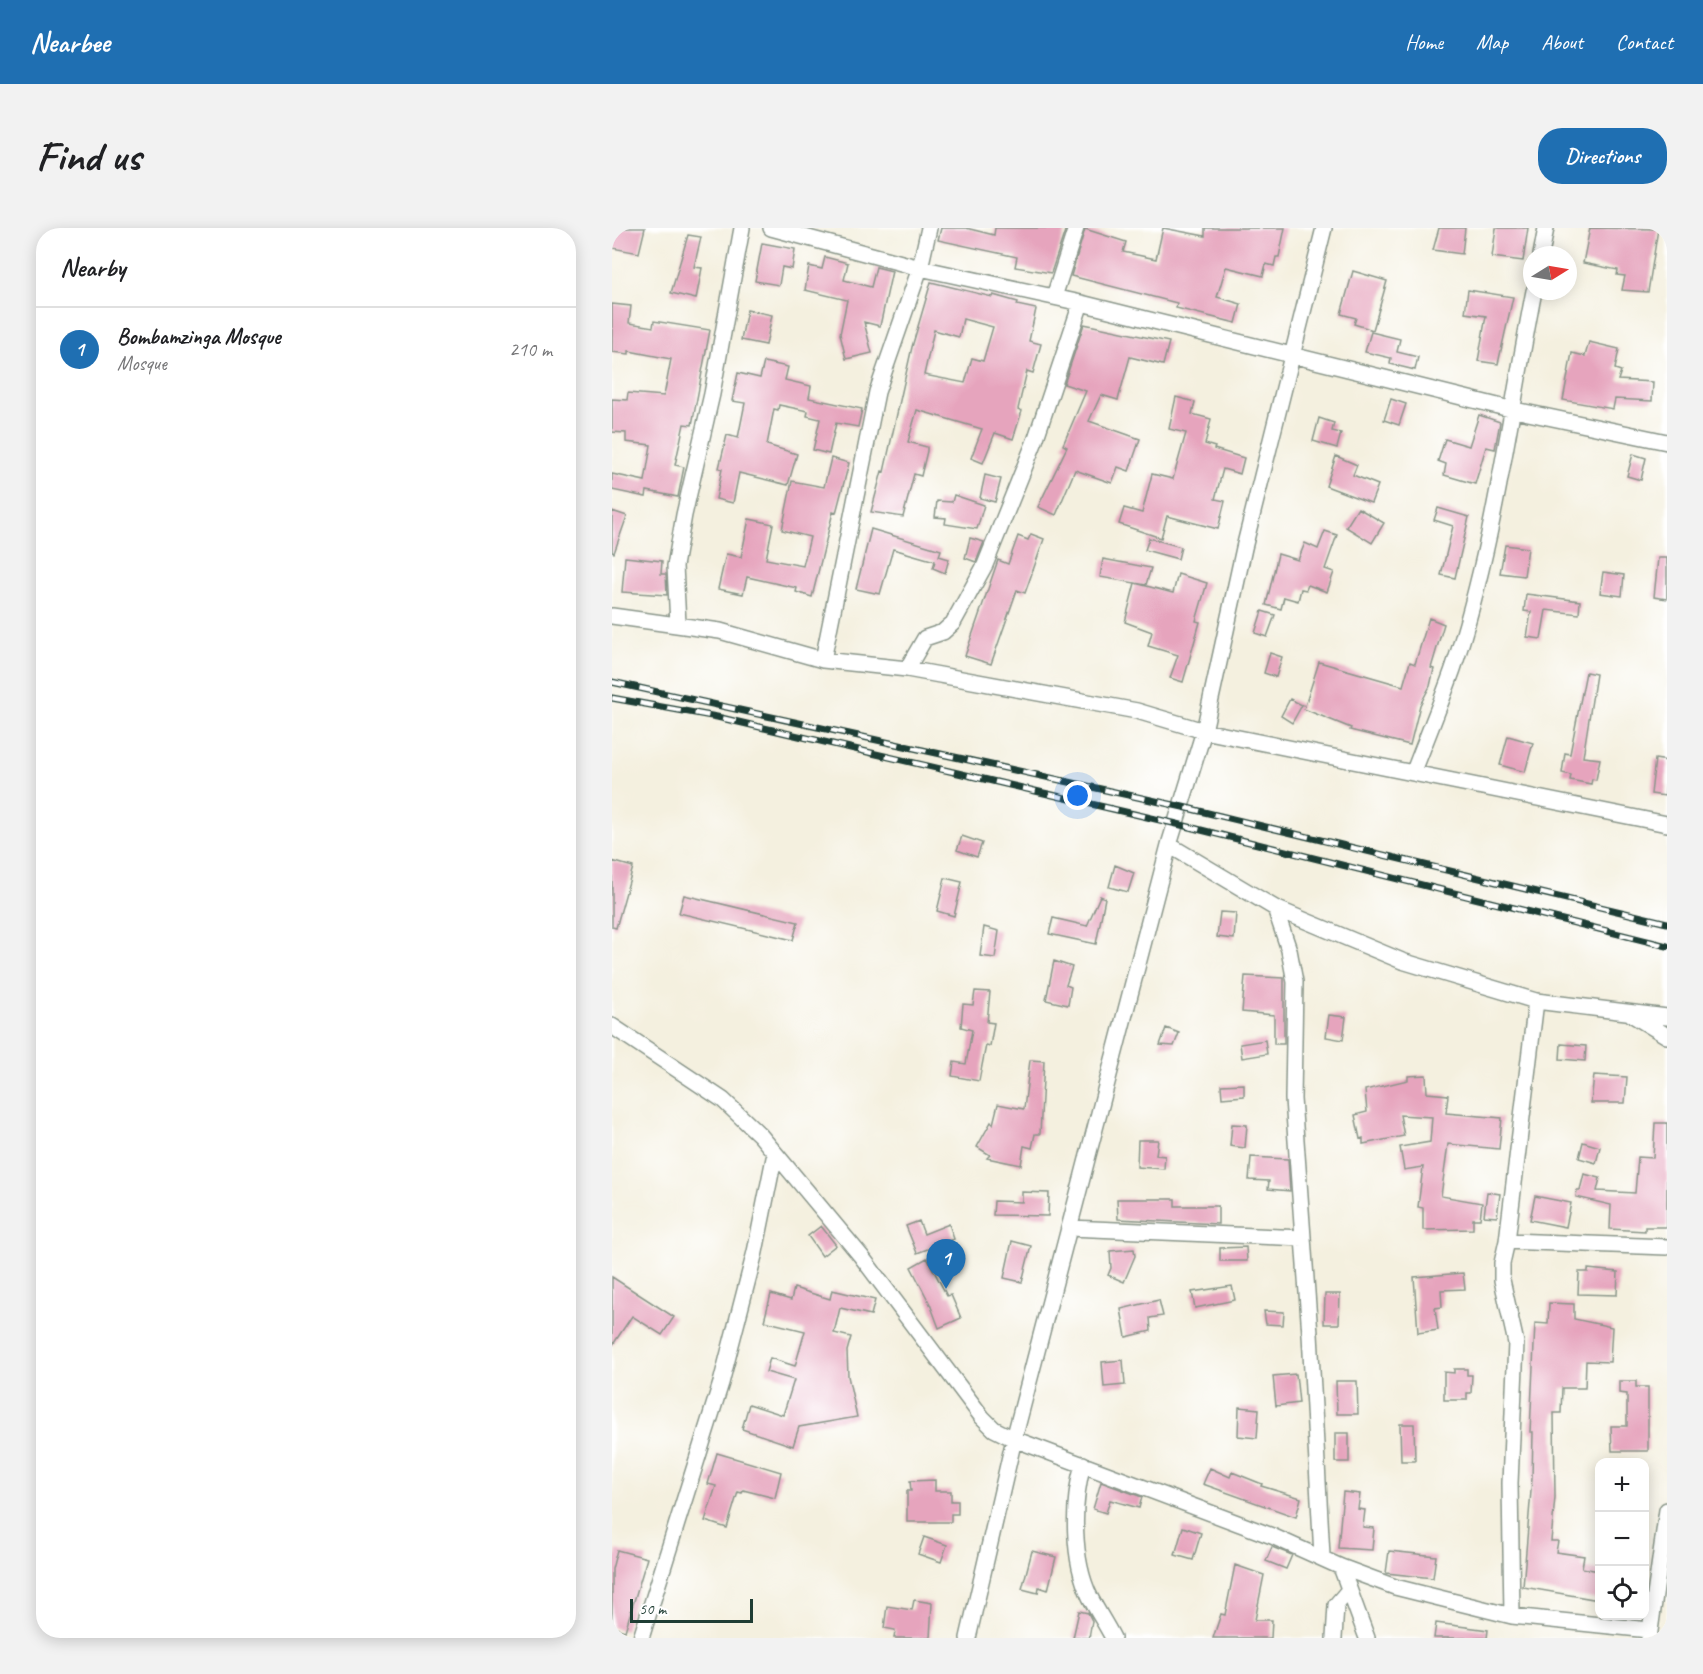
<!DOCTYPE html>
<meta charset="utf-8">
<style>
:root{--surface:#fff;--page:#f2f2f2;--text:#202124;--muted:#757577;--line:#e0e0e0;--accent:#1f6fb2}
body{margin:0;font-family:Caveat,sans-serif;background:var(--page);color:var(--text)}
.controls{position:absolute;right:18px;bottom:18px;display:grid;overflow:hidden;border-radius:12px;box-shadow:0 3px 15px #0003}
.controls button{width:54px;height:54px;display:grid;place-items:center;padding:0;border:0;border-bottom:2px solid var(--line);background:var(--surface);color:var(--text);font:30px sans-serif}
.compass{position:absolute;left:911px;top:18px;width:54px;height:54px;border-radius:50%;background:var(--surface);box-shadow:0 3px 15px #0003;rotate:79deg}
.scale{position:absolute;left:18px;bottom:15px;width:123px;box-sizing:border-box;padding-left:6px;border:3px solid #1f3d34;border-top:0;font-size:16px;line-height:21px;white-space:nowrap;color:#1f3d34;-webkit-text-stroke:4px #fff;paint-order:stroke}
.you{position:absolute;left:466px;top:568px;width:21px;height:21px;margin:-15px;border:4px solid #fff;border-radius:50%;background:#1a73e8;box-shadow:0 0 0 9px #1a73e833}
.badge{display:grid;place-items:center;width:39px;height:39px;border-radius:50%;background:var(--accent);color:#fff;font-size:20px;font-weight:700}
.pin{position:absolute;translate:-50% -50px;filter:drop-shadow(0 2px 3px #0008)}
.pin::after{content:'';position:absolute;top:32px;width:21px;height:18px;background:inherit;clip-path:polygon(0 0,100% 0,50% 100%)}
.list{margin:0;padding:0;list-style:none}
h2{display:flex;justify-content:space-between;align-items:center;height:78px;margin:0;padding:0 24px;font-size:26px}
h2 small{font-size:20px;font-weight:400;color:var(--muted)}
.list li{display:grid;grid-template-columns:39px 1fr auto;gap:18px;align-items:center;box-sizing:border-box;height:84px;padding:0 24px;border-top:2px solid var(--line)}
.list b{display:block;font-size:22px;white-space:nowrap}
.list p{margin:0;font-size:20px;white-space:nowrap;color:var(--muted)}
.list em{font-size:20px;font-style:normal;color:var(--muted)}
.icon{flex:none;width:33px;height:33px;fill:none;stroke:currentColor;stroke-width:2;stroke-linecap:round;stroke-linejoin:round}
.map{position:relative;flex:none;width:1055px;height:1410px;overflow:hidden;border-radius:24px}
header{display:flex;align-items:center;gap:36px;box-sizing:border-box;height:84px;padding:0 30px;background:var(--accent);color:#fff}
header strong{font-size:28px}
nav{display:flex;gap:33px;margin-inline-start:auto;font-size:21px}
.intro{display:flex;align-items:center;justify-content:space-between;box-sizing:border-box;height:144px;padding:0 36px}
h1{margin:0;font-size:42px}
.button{padding:15px 27px;border-radius:24px;background:var(--accent);color:#fff;font-size:21px;font-weight:700}
main{display:flex;gap:36px;padding:0 36px}
aside{flex:1;background:var(--surface);border-radius:24px;box-shadow:0 3px 15px #0003}
.map>svg:first-child{display:block}
.building{fill:#e6a4bd;fill-rule:evenodd}
.lines{fill:none;stroke-linecap:round;stroke-linejoin:round}
.minor-casing{stroke:#8a968a;stroke-width:18}
.minor{stroke:#fff;stroke-width:15}
.rail-casing{stroke:#1f3d34;stroke-width:7}
.rail{stroke:#fff;stroke-width:4.5;stroke-dasharray:14;stroke-linecap:butt}
</style>
<header>
<strong>Nearbee</strong>
<nav><a>Home</a><a>Map</a><a>About</a><a>Contact</a></nav>
</header>
<div class="intro"><h1>Find us</h1><a class="button">Directions</a></div>
<main>
<aside>
<h2>Nearby<small></small></h2>
<ul class="list">
<li><span class="badge">1</span><div><b>Bombamzinga Mosque</b><p>Mosque</p></div><em>210 m</em></li>
</ul>
</aside>
<div class="map">
<svg width="1055" height="1410" viewBox="0 0 1055 1410">
<rect width="100%" height="100%" fill="#fff"/>
<filter id="ink" filterUnits="userSpaceOnUse"><feTurbulence type="fractalNoise" baseFrequency=".0167" numOctaves="2"/><feDisplacementMap in="SourceGraphic" scale="12" xChannelSelector="R" yChannelSelector="G"/><feConvolveMatrix kernelMatrix="1 2 1 2 8 2 1 2 1" color-interpolation-filters="sRGB"/></filter>
<filter id="wash" filterUnits="userSpaceOnUse"><feTurbulence type="fractalNoise" baseFrequency=".008" numOctaves="4" result="noise"/><feDisplacementMap in="SourceGraphic" scale="24" xChannelSelector="R" yChannelSelector="G"/><feGaussianBlur stdDeviation="1.35" result="paint"/><feColorMatrix in="noise" values="0 0 0 0 0 0 0 0 0 0 0 0 0 0 0 0 0 1.4 0 .05"/><feComposite in="paint" operator="in"/></filter>
<g filter="url(#wash)">
<rect width="100%" height="100%" fill="#f4f0df"/>
<g id="blocks">
<!-- building -->
<path class="building" d="M0,0H33L27,25L0,20Z
M329,0H354L382,7L383,0H454L439,45L403,39L405,29L326,12Z
M551,0L593,8V0H673L667,29H664L662,38L654,36L651,48L614,39L605,69L629,76L624,95L564,80L565,75L459,48L473,1L514,14L511,24L544,31Z
M827,0H853L850,26L821,22Z
M884,0H916L911,33L880,29Z
M978,0L1046,1L1036,64L1010,62L1013,48L1005,47L1006,42L971,35Z
M76,7L89,9L82,39L90,40L84,71L59,65Z
M150,15L183,21L180,41L170,39L167,57L143,53Z
M213,29L236,35L232,52L259,59L264,39L280,43L268,98L252,94L260,125L234,131L228,106L235,72L193,62L197,38L210,41Z
M741,43L775,53L761,102L742,96L744,90L729,86Z
M319,54L380,69L381,67L406,74L405,77L424,81L417,113L429,116L421,145L415,143L406,181L410,183L401,211L383,205L371,235L359,230L370,201L305,182L296,214L315,219V223L309,248L302,246L291,289L259,284L270,243L272,244L300,119ZM351,91L381,99L371,133L360,130L353,155L312,147L322,102L347,109Z
M856,62L901,69L886,136L866,133L874,88L853,85Z
M0,76L19,78L17,95L41,99L42,93L98,102L80,197L72,196L63,237L72,239L66,269L35,263L34,269L0,262V246L33,253L39,217L14,214V205L0,204V171L15,172L16,165L52,168L59,131L17,123V126L0,124Z
M135,82L160,87L154,117L129,112Z
M472,96L557,114L551,137L518,129L506,172L489,167L477,193L528,211L517,243L506,239L500,255L463,242L444,287L426,279L455,219L451,217L474,163L452,156Z
M759,104L788,111L785,124L806,129L803,142L778,136L779,130L753,124Z
M977,114L1007,121L1003,141L1009,143L1006,152L1041,154L1040,173L1003,171L1001,181L951,172L960,125L973,128Z
M152,134L176,139L173,152L199,158L197,170L250,181L246,199L224,195L217,226L201,222L208,191L195,188L196,183L167,177L166,182L162,181L155,217L185,226L176,257L127,245L121,275L104,271L110,241L107,240L115,207L126,210L133,175L120,173L126,145L148,150Z
M564,169L583,174L580,186L599,191L593,216L603,219L602,221L632,230L628,246L611,241L603,271L613,273L606,301L555,288L549,310L507,296L512,280L530,285L540,246L561,251L574,205L557,201Z
M779,171L794,176L787,197L772,192Z
M867,187L888,194L883,221L874,219L863,256L832,247L834,236L826,233L833,211L857,218Z
M707,190L722,195L720,203L729,205L725,220L701,213Z
M1021,226L1034,230L1029,252L1015,248Z
M724,228L745,237L741,247L766,257L759,275L714,258Z
M219,230L237,235L224,285L221,284L200,369L184,364L185,360L135,349L131,366L106,361L114,326L129,329L137,291L161,296L154,331L191,338L198,309L170,302L180,253L212,259Z
M373,247L389,251L383,274L368,270Z
M342,267L372,277L365,301L333,296L334,290L323,289L325,273L340,274Z
M746,280L772,295L760,315L734,299Z
M826,280L857,289L843,350L829,347L841,298L822,292Z
M0,283L15,288L2,325L0,324Z
M259,301L329,322L327,328L337,331L333,345L321,340L323,333L281,321L268,366L244,361Z
M713,303L725,307L713,341L722,344L715,364L696,357L694,362L689,361L686,373L672,369L669,381L654,377L666,326L686,332L693,315L706,321Z
M419,306L432,311L413,365L405,362L379,436L353,428L386,332L396,336L406,308L416,312Z
M358,310L372,314L364,334L353,330Z
M537,310L569,319L566,331L533,322Z
M893,317L916,320L912,348L888,345Z
M13,329L50,333L49,346H54L55,367L10,364Z
M1046,330H1055V371L1042,369Z
M491,331L539,340L534,357L488,349Z
M991,344L1012,347L1010,368L988,365Z
M566,346L595,355L584,393L588,394L571,454L558,450L566,427L536,418L540,404L513,394L523,355L561,365Z
M914,366L968,373L967,386L934,382L929,411L915,409L919,384L912,383Z
M650,383L663,387L655,409L643,405Z
M817,390L832,396L819,440L822,441L818,458L808,477L798,517L738,502L739,500L692,481L707,434L791,458L798,434L803,436Z
M658,425L670,429L664,449L652,445Z
M974,444L984,446L971,529L988,531L984,552L980,551L979,556L958,552L959,547L950,545L953,525L958,526Z
M678,471L690,477L680,495L669,488Z
M896,508L921,515L913,544L888,537Z
M1043,531L1055,533L1053,568L1039,566Z
M350,608L370,615L365,629L345,622Z
M0,633L21,639L4,700L0,699Z
M503,637L522,645L516,664L497,659Z
M333,650L350,654L342,688L325,683Z
M72,667L186,694L181,712L67,685Z
M488,668L493,670L484,716L437,706L441,690L475,698Z
M608,684L624,685L622,711L605,709Z
M372,699L387,703L383,730L368,728Z
M442,733L460,739L454,757L459,759L456,777L434,772Z
M633,748L672,750V816H662V787L630,784Z
M363,763L378,764L375,794L382,795L378,818L374,817L367,853L340,848L342,834L354,836L360,802L349,799L351,776L361,777Z
M717,787L734,789L731,812L714,809Z
M554,800L567,805L562,818L548,817Z
M653,812L655,826L630,830L628,816Z
M949,816L974,818L973,833L948,831Z
M418,832L432,833L428,906H423L420,920L412,918L409,937L375,930L378,927L365,919L379,894L381,896L386,876L412,881Z
M814,847L815,865L836,867L834,885L890,890L887,921L836,916L829,968L870,975L868,991H861V1001L811,1002V980L806,979L811,939L792,942L788,919L818,914L820,889L788,887L792,908L751,916V910L748,911L743,887L755,884L753,862L796,852V848Z
M982,847L1015,849L1013,875H979Z
M632,856V868L610,870L609,857Z
M1043,895H1055V999H1033V1003L998,1001L999,977L964,969L965,962H968L972,946L988,950L985,963L1023,965L1026,929L1041,930Z
M620,896L635,897L633,920L618,918Z
M526,912H546L544,927L553,928L552,941L525,939Z
M971,914L988,919L984,935L967,930Z
M639,929L676,931L678,963L656,961L657,953L637,952Z
M410,964L437,965L436,988L381,987L382,973L410,974Z
M875,964L888,966L885,989L872,988Z
M923,968L959,975L954,999L918,992Z
M505,971H563V978H606V996L506,991Z
M307,993L312,1006L337,996L342,1011L305,1025L294,998Z
M209,998L224,1017L210,1028L196,1008Z
M400,1013L419,1018L410,1054L392,1050Z
M634,1019L635,1033H608V1020Z
M522,1021L523,1028L512,1054L496,1047L499,1040L498,1023Z
M315,1030L335,1068L339,1067L349,1090L327,1100L318,1076L299,1039Z
M976,1041L1006,1044L1005,1067L966,1066L967,1044H976Z
M851,1045L853,1061L829,1062L830,1079L823,1080L826,1102L806,1105L802,1049Z
M0,1049L62,1089L50,1107L20,1088L0,1118Z
M620,1058L623,1072L583,1080L580,1064Z
M182,1060L218,1071L220,1062L263,1072L259,1087L228,1080L222,1105L239,1109L235,1123L236,1148L245,1189L187,1199L181,1218L130,1201L137,1176L171,1187L182,1152L154,1144L158,1130L183,1138L193,1103L152,1093L159,1066L179,1072Z
M713,1066H728L727,1096H712Z
M547,1072L551,1088L538,1090L539,1103L514,1109L509,1081Z
M937,1075L962,1076V1091L1000,1099L998,1134L974,1133L973,1160H950L949,1185H942L943,1269L939,1313H946L944,1324L972,1328L970,1340L987,1343V1372L911,1359L920,1251L921,1204H918L923,1095L936,1096Z
M652,1083L672,1084L671,1097L654,1096Z
M511,1132L513,1157L492,1159L490,1134Z
M842,1141H855V1147H860L859,1165H855V1172H832V1144L842,1145Z
M684,1146L687,1175L664,1178L661,1148Z
M724,1153H745L746,1186H725Z
M1007,1153H1024V1159H1036V1223H1000L999,1198H1015V1166L1007,1165Z
M627,1179L647,1181L645,1210L626,1208Z
M788,1196H802L803,1233H789Z
M723,1205H737V1234H723Z
M105,1225L169,1244L163,1270L131,1262L130,1265L126,1264L115,1300L93,1293L104,1258L96,1256Z
M598,1240L618,1249L620,1244L650,1256L649,1258L689,1270L684,1289L591,1256Z
M323,1252V1263H339V1273H346V1286H339V1294H295V1263H299L298,1253Z
M489,1254L530,1269L527,1280L498,1272L494,1285L481,1281Z
M731,1264L748,1266L746,1281L753,1282L751,1299L762,1300L760,1322L726,1320Z
M571,1299L589,1305L581,1332L563,1327Z
M312,1309L335,1317L329,1334L306,1326Z
M660,1319L680,1327L674,1341L654,1333Z
M5,1322L35,1330L13,1403L0,1399V1341Z
M420,1323L444,1329L436,1362L427,1359L426,1365L410,1361Z
M777,1323L824,1328L821,1350L774,1345Z
M623,1337L652,1347L643,1392H660L659,1410H601L609,1386L613,1387Z
M302,1372L320,1375L318,1410H282L283,1402L272,1400L275,1378L300,1382Z
M467,1383L476,1385L480,1393L477,1410H461Z
M824,1395L876,1402L875,1410H822Z"/>
</g>
</g>
<g filter="url(#ink)">
<use href="#blocks" fill-opacity="0" stroke="#8a968a" stroke-width="1.5"/>
<g class="lines">
<defs>
<path id="minor" d="M159,0L308,40L469,75L898,181L1055,214
M929,27L934,0
M442,69L464,0
M0,388L108,403L211,432L295,441L525,483L592,503L1055,596
M66,396L63,338L72,287L100,166L130,0
M211,432L265,164L308,40L317,0
M295,441L313,410L331,404L341,395L373,337L423,213L469,75
M802,543C815,509 829,475 841,441C882,319 897,189 922,63
M557,617L663,680L790,733L924,773L1055,789
M663,680L677,722L683,754L681,871L698,1106L710,1328
M1019,786L1055,808
M0,798L111,872L148,907L249,1028L370,1189L382,1201L402,1211L660,1308L729,1339L783,1359L900,1388L1037,1402
M458,1000L691,1010
M895,1013L1055,1019
M471,1236C460,1275 460,1332 478,1369C485,1383 494,1396 501,1410
M729,1339L755,1410
M900,1388L898,1255L904,1115L890,1052V1035L895,1013L924,773
M29,1410L109,1155L143,1024L163,925
M356,1410L402,1211L557,617L592,503L632,320L712,0
M722,1410L724,1377L736,1363
M1037,1410L1055,1282"/>
</defs>
<!-- minor casing -->
<use href="#minor" class="minor-casing"/>
<!-- minor -->
<use href="#minor" class="minor"/>
<defs>
<path id="rail" d="M0,454L571,579L1055,695
M0,470L105,489L565,596L1055,718"/>
</defs>
<!-- rail casing -->
<use href="#rail" class="rail-casing"/>
<!-- rail -->
<use href="#rail" class="rail"/>
</g>
</g>
</svg>
<div class="controls">
<button>+</button>
<button>−</button>
<button><svg class="icon" aria-label="locate" viewBox="0 0 24 24"><circle cx="12" cy="12" r="6"/><path d="M12 2v4M12 18v4M2 12h4M18 12h4"/></svg></button>
</div>
<svg class="compass" viewBox="-18 -18 36 36"><path d="M0-13l5 13h-10z" fill="#e53935"/><path d="M0 13l5-13h-10z" fill="#757577"/></svg>
<div class="scale">50 m</div>
<div class="you"></div>
<div class="pin badge" style="left:334px;top:1061px">1</div>
</div>
</main>
